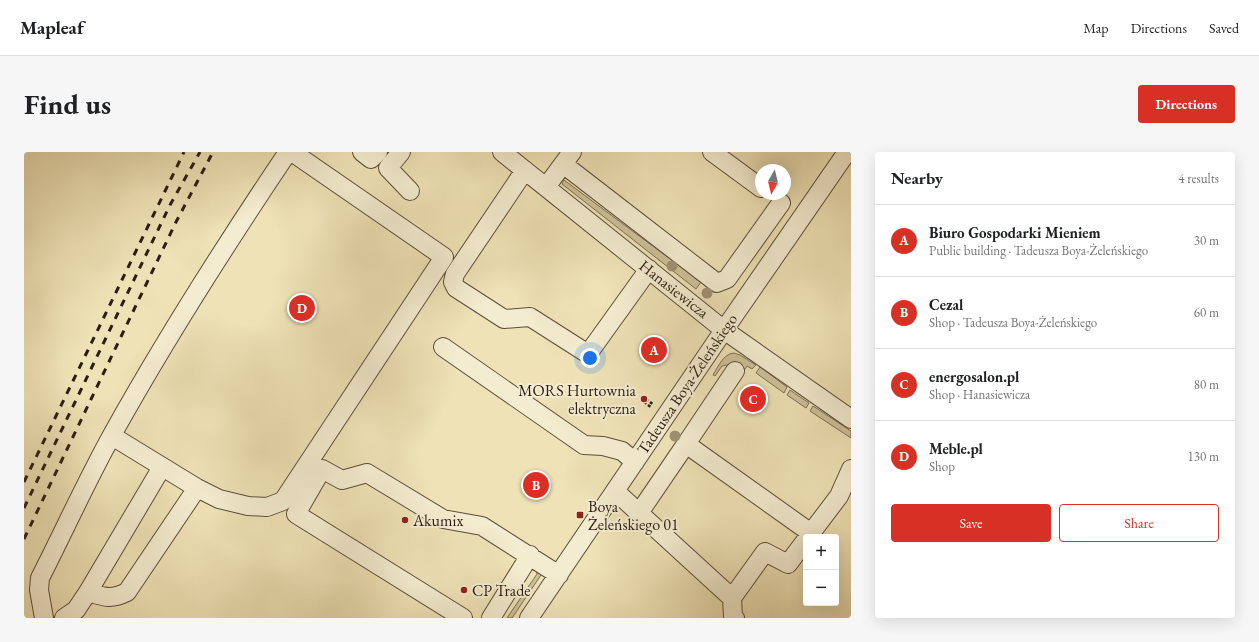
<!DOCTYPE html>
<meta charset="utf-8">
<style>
:root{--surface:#fff;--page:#f6f6f6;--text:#202124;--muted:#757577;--line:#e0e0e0;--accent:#d93025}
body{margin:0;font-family:"EB Garamond",serif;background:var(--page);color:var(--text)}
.controls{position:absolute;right:12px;bottom:12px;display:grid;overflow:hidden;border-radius:4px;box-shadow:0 4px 16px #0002}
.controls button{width:36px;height:36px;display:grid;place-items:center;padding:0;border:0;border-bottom:1px solid var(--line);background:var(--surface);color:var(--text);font:20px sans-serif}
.compass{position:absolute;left:731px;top:12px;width:36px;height:36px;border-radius:50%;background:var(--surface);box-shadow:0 4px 16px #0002;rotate:188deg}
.you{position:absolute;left:566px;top:206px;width:14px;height:14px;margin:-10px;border:3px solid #fff;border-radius:50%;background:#1a73e8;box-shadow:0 0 0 6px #1a73e833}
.badge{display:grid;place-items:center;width:26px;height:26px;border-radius:50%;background:var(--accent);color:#fff;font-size:13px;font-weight:700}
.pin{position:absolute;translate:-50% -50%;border:2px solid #fff;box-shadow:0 1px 4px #0006}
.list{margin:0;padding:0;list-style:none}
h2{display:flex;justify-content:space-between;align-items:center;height:52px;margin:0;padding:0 16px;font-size:17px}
h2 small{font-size:13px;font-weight:400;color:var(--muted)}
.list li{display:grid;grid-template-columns:26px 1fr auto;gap:12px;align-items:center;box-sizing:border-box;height:72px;padding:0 16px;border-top:1px solid var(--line)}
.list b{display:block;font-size:15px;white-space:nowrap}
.list p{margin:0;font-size:13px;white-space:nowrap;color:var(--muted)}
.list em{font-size:13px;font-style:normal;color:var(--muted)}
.actions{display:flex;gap:8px;padding:12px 16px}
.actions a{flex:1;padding:9px 0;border:1px solid var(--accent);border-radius:4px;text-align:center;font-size:14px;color:var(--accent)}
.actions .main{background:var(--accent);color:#fff}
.map{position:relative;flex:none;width:827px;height:466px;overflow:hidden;border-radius:4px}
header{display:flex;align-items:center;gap:24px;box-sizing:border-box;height:56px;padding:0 20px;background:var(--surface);border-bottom:1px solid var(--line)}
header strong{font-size:19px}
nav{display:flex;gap:22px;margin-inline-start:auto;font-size:14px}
.intro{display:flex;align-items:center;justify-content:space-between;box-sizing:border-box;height:96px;padding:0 24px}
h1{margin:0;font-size:28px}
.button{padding:10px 18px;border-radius:4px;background:var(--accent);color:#fff;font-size:14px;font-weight:700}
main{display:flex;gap:24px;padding:0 24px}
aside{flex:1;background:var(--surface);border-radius:4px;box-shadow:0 4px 16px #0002}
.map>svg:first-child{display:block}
.green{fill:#cdc19a;stroke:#7c6f56}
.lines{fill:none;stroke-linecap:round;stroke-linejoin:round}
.minor-casing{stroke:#5c4e3b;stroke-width:20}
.path{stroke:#2c1d12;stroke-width:2.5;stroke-dasharray:3 2;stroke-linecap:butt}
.minor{stroke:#f4ecd0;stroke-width:18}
.rail{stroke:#2c1d12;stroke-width:3;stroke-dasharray:7 7;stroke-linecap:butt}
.tree{fill:#9e9172}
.poi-dot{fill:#8f2418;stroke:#f4ecd0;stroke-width:1.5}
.labels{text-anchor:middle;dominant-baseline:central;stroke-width:4;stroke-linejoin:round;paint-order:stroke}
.street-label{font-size:16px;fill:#2c1d12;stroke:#f4ecd0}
.poi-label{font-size:16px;fill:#2c1d12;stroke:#f4ecd0;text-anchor:start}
</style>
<header>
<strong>Mapleaf</strong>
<nav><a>Map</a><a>Directions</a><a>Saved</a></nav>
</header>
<div class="intro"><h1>Find us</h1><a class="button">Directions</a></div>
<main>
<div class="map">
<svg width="827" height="466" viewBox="0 0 827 466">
<rect width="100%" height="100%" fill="#eee2b6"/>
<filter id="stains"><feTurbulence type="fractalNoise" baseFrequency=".005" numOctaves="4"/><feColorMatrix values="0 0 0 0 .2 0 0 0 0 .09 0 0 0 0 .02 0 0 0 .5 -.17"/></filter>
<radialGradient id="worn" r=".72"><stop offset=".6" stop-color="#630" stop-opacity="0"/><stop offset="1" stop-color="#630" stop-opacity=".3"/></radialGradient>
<!-- green -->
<path class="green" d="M540,28L677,130L672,137L538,32Z
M710,201L716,203L732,213L728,217L723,214L719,220L708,212L698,214L691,224L689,223C694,215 699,202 710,201Z
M736,215L763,235L760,241L732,221Z
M766,238L785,251L782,256L763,243Z
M789,254L827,279V286L786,259Z
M513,416L517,423L488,466H483L513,422Z"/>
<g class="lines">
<defs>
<path id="minor" d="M338,0L347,7L354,0
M377,0L364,16L386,39
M478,0L700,178L827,267
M688,0L737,36
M539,12L693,131L703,127L757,51
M501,18L431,122L429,130L432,136L480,167L506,165L564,202L625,117
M522,35L548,0
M419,195L560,293L579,294L598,299L611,310
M88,284L173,336L195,347L224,354L243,355L259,349L420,105L268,0
M662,292L711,219
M591,339L708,446L709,465L711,466
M615,361L662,292L787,381
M784,385L815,344L827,317
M64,440C80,445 87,448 103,440L173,336
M708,446L741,400L764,412L782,388
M20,466L15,438L16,426C40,379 62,330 88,283C142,186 202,92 264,0
M40,466L52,458L64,440L138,315
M439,466L272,362L298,317L318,328L343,321L419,367L458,374L535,423
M467,466L506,403
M505,466L700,178L823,0"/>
</defs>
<!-- minor casing -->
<use href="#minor" class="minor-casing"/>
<!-- path -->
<path class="path" d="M622,247L630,253
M620,250L628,256"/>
<!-- minor -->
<use href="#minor" class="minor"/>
<!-- rail -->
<path class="rail" d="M0,330L160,0
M0,356L146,53L176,0
M0,387L152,70L189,0"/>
</g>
<!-- trees -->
<g class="tree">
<circle cx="648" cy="114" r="5.5"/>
<circle cx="683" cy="141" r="5.5"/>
<circle cx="651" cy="284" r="5.5"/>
</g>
<!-- markers -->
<g class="poi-dot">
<circle cx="620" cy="247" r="4"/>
<rect x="552" y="359" width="8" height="8" rx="2"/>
<circle cx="381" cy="368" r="4"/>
<circle cx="440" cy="438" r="4"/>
</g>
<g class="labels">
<!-- street labels -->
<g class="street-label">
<text transform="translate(650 137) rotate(38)">Hanasiewicza</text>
<text transform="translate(663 232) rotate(-56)">Tadeusza Boya-Żeleńskiego</text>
</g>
<!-- poi labels -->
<g class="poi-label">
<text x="612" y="238" text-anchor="end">MORS Hurtownia<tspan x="612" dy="18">elektryczna</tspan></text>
<text x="564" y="354">Boya<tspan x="564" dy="18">Żeleńskiego 01</tspan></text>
<text x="389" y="368">Akumix</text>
<text x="448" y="438">CP Trade</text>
</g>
</g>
<rect width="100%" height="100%" filter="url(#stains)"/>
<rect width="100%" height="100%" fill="url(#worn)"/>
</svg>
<div class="controls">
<button>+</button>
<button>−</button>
</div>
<svg class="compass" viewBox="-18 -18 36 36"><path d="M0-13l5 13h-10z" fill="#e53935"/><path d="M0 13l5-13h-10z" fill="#757577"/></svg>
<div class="you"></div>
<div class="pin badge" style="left:630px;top:198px">A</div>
<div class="pin badge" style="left:512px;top:333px">B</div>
<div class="pin badge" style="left:729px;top:247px">C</div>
<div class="pin badge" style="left:278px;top:156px">D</div>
</div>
<aside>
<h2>Nearby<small>4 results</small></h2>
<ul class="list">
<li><span class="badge">A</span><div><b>Biuro Gospodarki Mieniem</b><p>Public building · Tadeusza Boya-Żeleńskiego</p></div><em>30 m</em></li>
<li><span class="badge">B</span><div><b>Cezal</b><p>Shop · Tadeusza Boya-Żeleńskiego</p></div><em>60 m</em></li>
<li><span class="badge">C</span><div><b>energosalon.pl</b><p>Shop · Hanasiewicza</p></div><em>80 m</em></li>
<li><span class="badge">D</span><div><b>Meble.pl</b><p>Shop</p></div><em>130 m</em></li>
</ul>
<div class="actions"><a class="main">Save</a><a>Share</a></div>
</aside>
</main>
